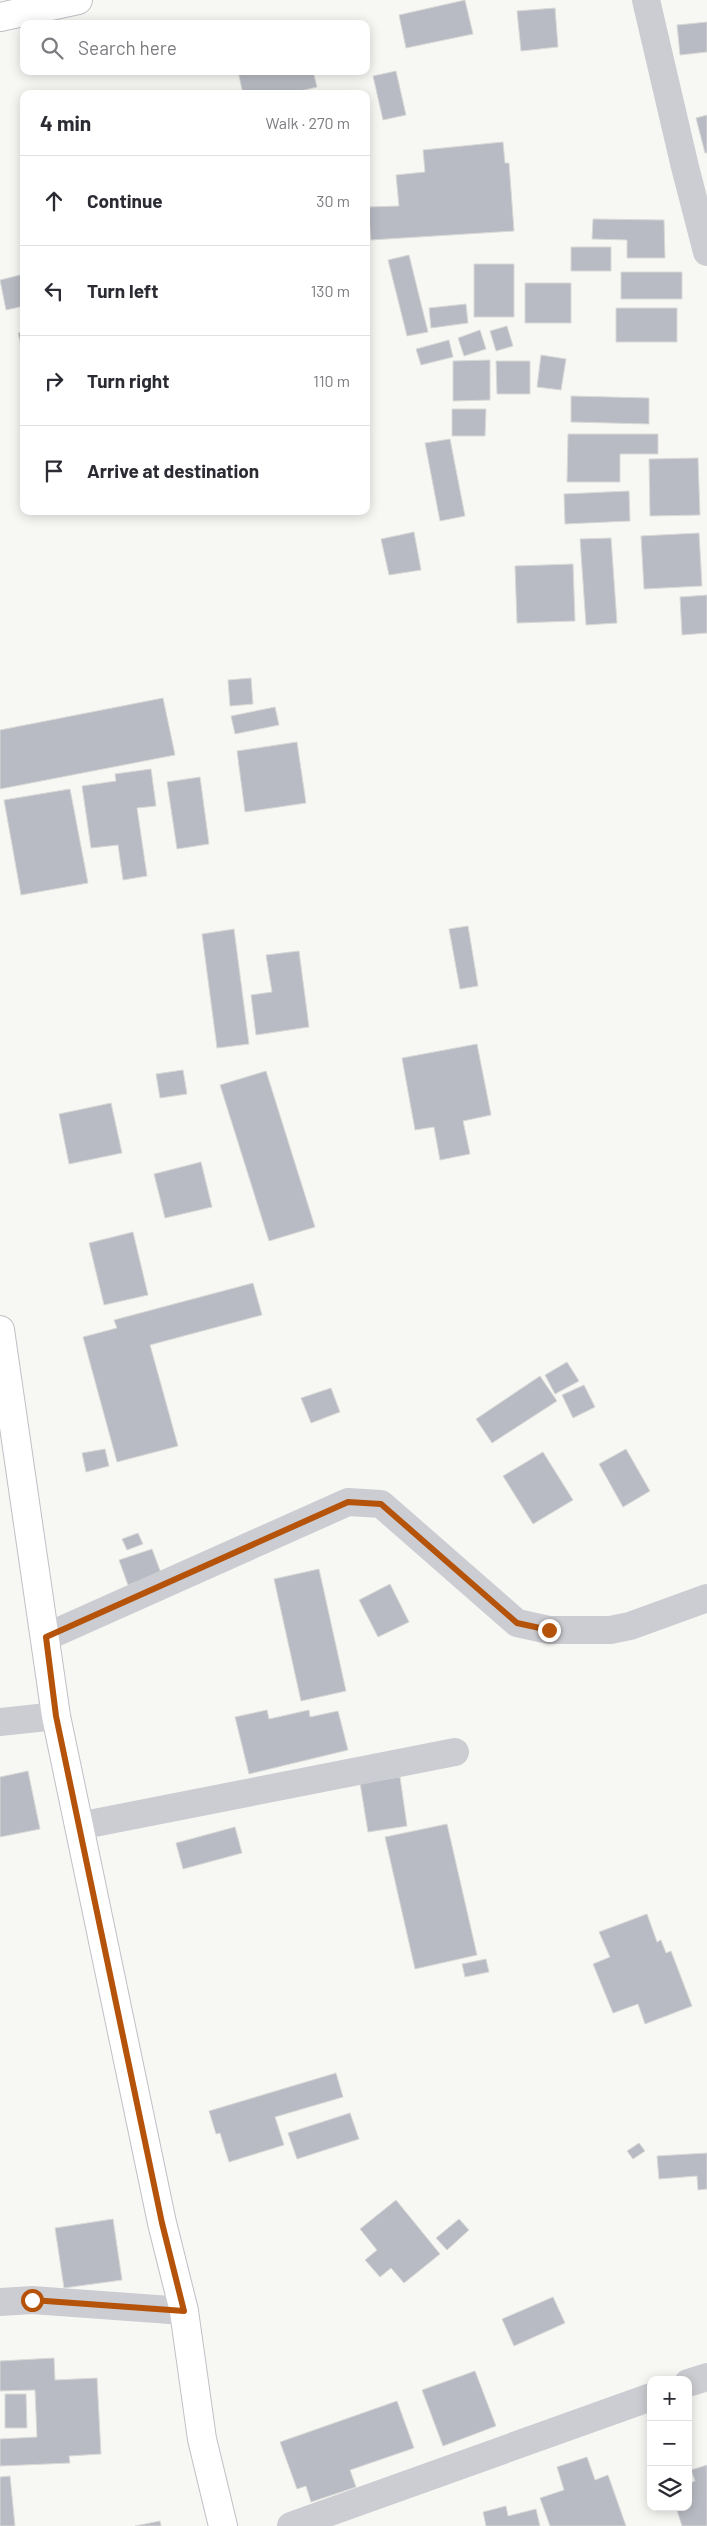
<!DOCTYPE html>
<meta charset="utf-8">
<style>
:root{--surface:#fff;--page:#f7f7f7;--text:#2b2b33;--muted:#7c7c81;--line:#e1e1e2}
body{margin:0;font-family:Barlow,sans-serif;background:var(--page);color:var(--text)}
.controls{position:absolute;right:15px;bottom:15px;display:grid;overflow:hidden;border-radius:10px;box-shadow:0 2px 12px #0003}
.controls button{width:45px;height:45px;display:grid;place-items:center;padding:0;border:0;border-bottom:1px solid var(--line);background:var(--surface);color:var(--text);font:25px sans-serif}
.stop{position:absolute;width:15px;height:15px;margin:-11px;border:4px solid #b45309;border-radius:50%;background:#fff}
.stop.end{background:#b45309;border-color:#fff;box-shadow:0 1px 5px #0008}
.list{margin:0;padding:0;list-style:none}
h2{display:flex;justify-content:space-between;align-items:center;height:65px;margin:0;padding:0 20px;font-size:21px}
h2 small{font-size:16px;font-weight:400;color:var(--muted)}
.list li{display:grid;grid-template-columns:32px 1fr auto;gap:15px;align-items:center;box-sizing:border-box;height:90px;padding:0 20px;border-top:1px solid var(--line)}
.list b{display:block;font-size:19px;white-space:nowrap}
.list em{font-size:16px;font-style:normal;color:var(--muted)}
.icon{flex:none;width:28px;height:28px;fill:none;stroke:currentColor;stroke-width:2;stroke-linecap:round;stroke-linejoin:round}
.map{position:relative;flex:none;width:707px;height:2526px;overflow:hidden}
.search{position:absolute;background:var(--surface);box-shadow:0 2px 12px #0003;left:20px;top:20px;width:350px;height:55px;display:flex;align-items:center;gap:12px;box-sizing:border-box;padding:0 18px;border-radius:10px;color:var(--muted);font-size:19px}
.panel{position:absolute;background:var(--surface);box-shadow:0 2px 12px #0003;left:20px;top:90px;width:350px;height:425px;border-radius:10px}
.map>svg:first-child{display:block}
.building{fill:#b9bbc4;stroke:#d9d9d7}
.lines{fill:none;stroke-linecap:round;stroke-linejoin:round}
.secondary-casing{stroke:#bec0c6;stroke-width:30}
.street{stroke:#cccdd2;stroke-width:28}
.secondary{stroke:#fff;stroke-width:28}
.route{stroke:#b45309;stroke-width:6}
</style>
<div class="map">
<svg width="707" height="2526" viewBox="0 0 707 2526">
<rect width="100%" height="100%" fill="#f7f8f4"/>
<!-- building -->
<path class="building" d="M465,0L473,34L406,48L399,15Z
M555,8L558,47L521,51L517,11Z
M707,22V52L680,55L677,25Z
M238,71H313L317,87L288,94H243Z
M396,71L406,115L383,120L373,76Z
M707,115V153H705L696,118Z
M503,142L505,163H509L514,231L371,240L368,207L399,206L396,175L425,172L423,150Z
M593,219L664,220L665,258H627V240L592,239Z
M571,247H611V271H571Z
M409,255L428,332L407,336L388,260Z
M474,264H514V317H474Z
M621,272H682V299H621Z
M24,274V306L6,310L0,280Z
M525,283H571V323H525Z
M466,304L468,323L431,328L429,308Z
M616,308H677V342H616Z
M507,326L513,346L496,351L490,331Z
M480,330L486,349L464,356L458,338Z
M24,332V359L18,333Z
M449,340L453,357L421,365L416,349Z
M541,355L566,359L561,390L537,387Z
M490,360V400L453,401V361Z
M496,361H530V394H497Z
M571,396L649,398V424L571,422Z
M452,409H486L485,436H452Z
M568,434H658V454H620V482H567Z
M450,439L465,516L440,521L425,443Z
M698,458L700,515L650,516L649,459Z
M629,491L630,521L565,524L564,494Z
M414,532L421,570L389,575L381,539Z
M699,533L702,586L644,589L641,536Z
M611,538L617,623L586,625L580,539Z
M573,564L575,621L517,623L515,566Z
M707,595V633L682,635L680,597Z
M251,678L253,704L230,706L228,680Z
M163,698L175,755L0,789V730Z
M275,707L279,725L235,734L231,716Z
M297,742L306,803L245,812L237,751Z
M151,769L156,806L137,808L147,876L123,880L118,845L91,848L82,786L116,781L115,774Z
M200,777L209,844L177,849L167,782Z
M70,789L88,883L21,895L4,800Z
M468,926L478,986L460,989L449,929Z
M234,929L249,1044L217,1048L202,934Z
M299,951L309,1027L256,1035L251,995L272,992L266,955Z
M477,1044L491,1115L463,1121L470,1154L440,1160L434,1127L415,1130L402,1058Z
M183,1070L187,1094L160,1098L156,1074Z
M266,1071L315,1227L269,1241L220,1085Z
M111,1103L122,1153L69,1164L59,1114Z
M201,1162L212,1207L165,1218L154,1174Z
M133,1232L148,1295L104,1305L89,1243Z
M253,1283L262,1315L150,1345L178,1446L117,1462L83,1337L117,1328L114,1320Z
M567,1362L579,1381L555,1394L545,1375Z
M540,1376L557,1401L492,1443L476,1419Z
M584,1385L595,1407L573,1418L562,1395Z
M331,1388L340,1412L311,1423L301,1398Z
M105,1449L109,1466L86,1472L82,1453Z
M626,1449L650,1491L623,1507L599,1464Z
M543,1452L573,1500L533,1524L503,1476Z
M138,1533L143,1544L127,1550L122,1539Z
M152,1549L161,1573L128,1585L119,1560Z
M319,1569L346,1691L301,1701L274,1579Z
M390,1584L409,1622L378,1637L359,1600Z
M267,1710L269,1719L309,1710L310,1717L338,1711L348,1750L249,1774L235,1717Z
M28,1771L40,1829L0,1837V1777Z
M400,1777L407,1826L368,1832L360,1783Z
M447,1824L477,1955L415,1969L385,1837Z
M235,1827L242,1853L183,1869L176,1843Z
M647,1914L657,1942L661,1940L666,1953L671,1951L692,2006L645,2024L638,2004L613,2013L593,1964L610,1957L599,1932Z
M486,1959L489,1972L465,1977L462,1964Z
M336,2073L343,2097L275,2117L284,2145L229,2162L220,2133L216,2134L209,2111Z
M350,2113L359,2139L297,2159L288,2133Z
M639,2143L645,2151L633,2159L627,2151Z
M707,2153V2189L698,2190L697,2176L659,2179L657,2156Z
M396,2200L440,2254L404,2283L391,2268L380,2277L365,2260L377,2250L360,2229Z
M113,2219L122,2280L64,2288L55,2228Z
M459,2219L469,2230L447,2250L436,2238Z
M553,2297L565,2323L514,2346L502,2319Z
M54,2358L55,2380L97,2378L101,2454L69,2456L70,2463L0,2466V2439L37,2437L35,2390L0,2391V2361Z
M475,2371L496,2426L443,2446L422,2390Z
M5,2394H26L27,2428H5Z
M397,2401L414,2448L350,2470L356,2487L311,2502L306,2486L297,2489L280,2442Z
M587,2457L595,2480L608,2475L626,2526H550L540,2498L564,2490L557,2467Z
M707,2465V2526H682L676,2507H688V2484L695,2481L691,2470Z
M10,2476L15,2526H0V2477Z
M506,2506L508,2516L536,2509L540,2526H486L483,2512Z
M160,2521L161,2526H135Z"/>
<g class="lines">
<defs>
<path id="secondary" d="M0,17L78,0
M0,1330L56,1716L162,2223L184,2311L202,2439L223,2526"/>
</defs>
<!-- secondary casing -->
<use href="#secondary" class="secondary-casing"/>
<!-- street -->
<path class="street" d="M646,0L685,167L707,252
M46,1637L348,1502L381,1504L517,1623L549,1630H610L630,1626L707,1598
M0,1722L56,1716
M79,1826L455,1752
M0,2302L32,2300L184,2311
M688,2383L707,2377
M291,2526L651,2397"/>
<!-- secondary -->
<use href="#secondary" class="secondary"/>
</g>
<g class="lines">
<!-- route -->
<path class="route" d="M32,2300L184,2311L162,2223L56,1716L46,1637L348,1502L381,1504L517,1623L549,1630"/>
</g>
</svg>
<div class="controls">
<button>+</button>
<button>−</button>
<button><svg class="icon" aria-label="layers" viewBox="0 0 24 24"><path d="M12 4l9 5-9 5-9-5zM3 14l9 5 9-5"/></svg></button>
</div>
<div class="stop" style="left:32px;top:2300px"></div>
<div class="stop end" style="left:549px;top:1630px"></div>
<div class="search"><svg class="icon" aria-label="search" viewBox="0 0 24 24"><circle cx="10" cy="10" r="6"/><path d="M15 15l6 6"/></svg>Search here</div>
<section class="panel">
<h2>4 min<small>Walk · 270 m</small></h2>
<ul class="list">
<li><svg class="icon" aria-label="ahead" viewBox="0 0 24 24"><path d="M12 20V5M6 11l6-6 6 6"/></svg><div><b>Continue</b></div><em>30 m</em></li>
<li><svg class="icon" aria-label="left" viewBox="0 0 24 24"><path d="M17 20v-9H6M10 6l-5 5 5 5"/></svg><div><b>Turn left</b></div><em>130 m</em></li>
<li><svg class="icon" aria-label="right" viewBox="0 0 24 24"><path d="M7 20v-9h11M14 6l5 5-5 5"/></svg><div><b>Turn right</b></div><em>110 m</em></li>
<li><svg class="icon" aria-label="arrive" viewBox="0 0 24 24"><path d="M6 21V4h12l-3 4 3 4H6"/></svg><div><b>Arrive at destination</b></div></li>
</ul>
</section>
</div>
